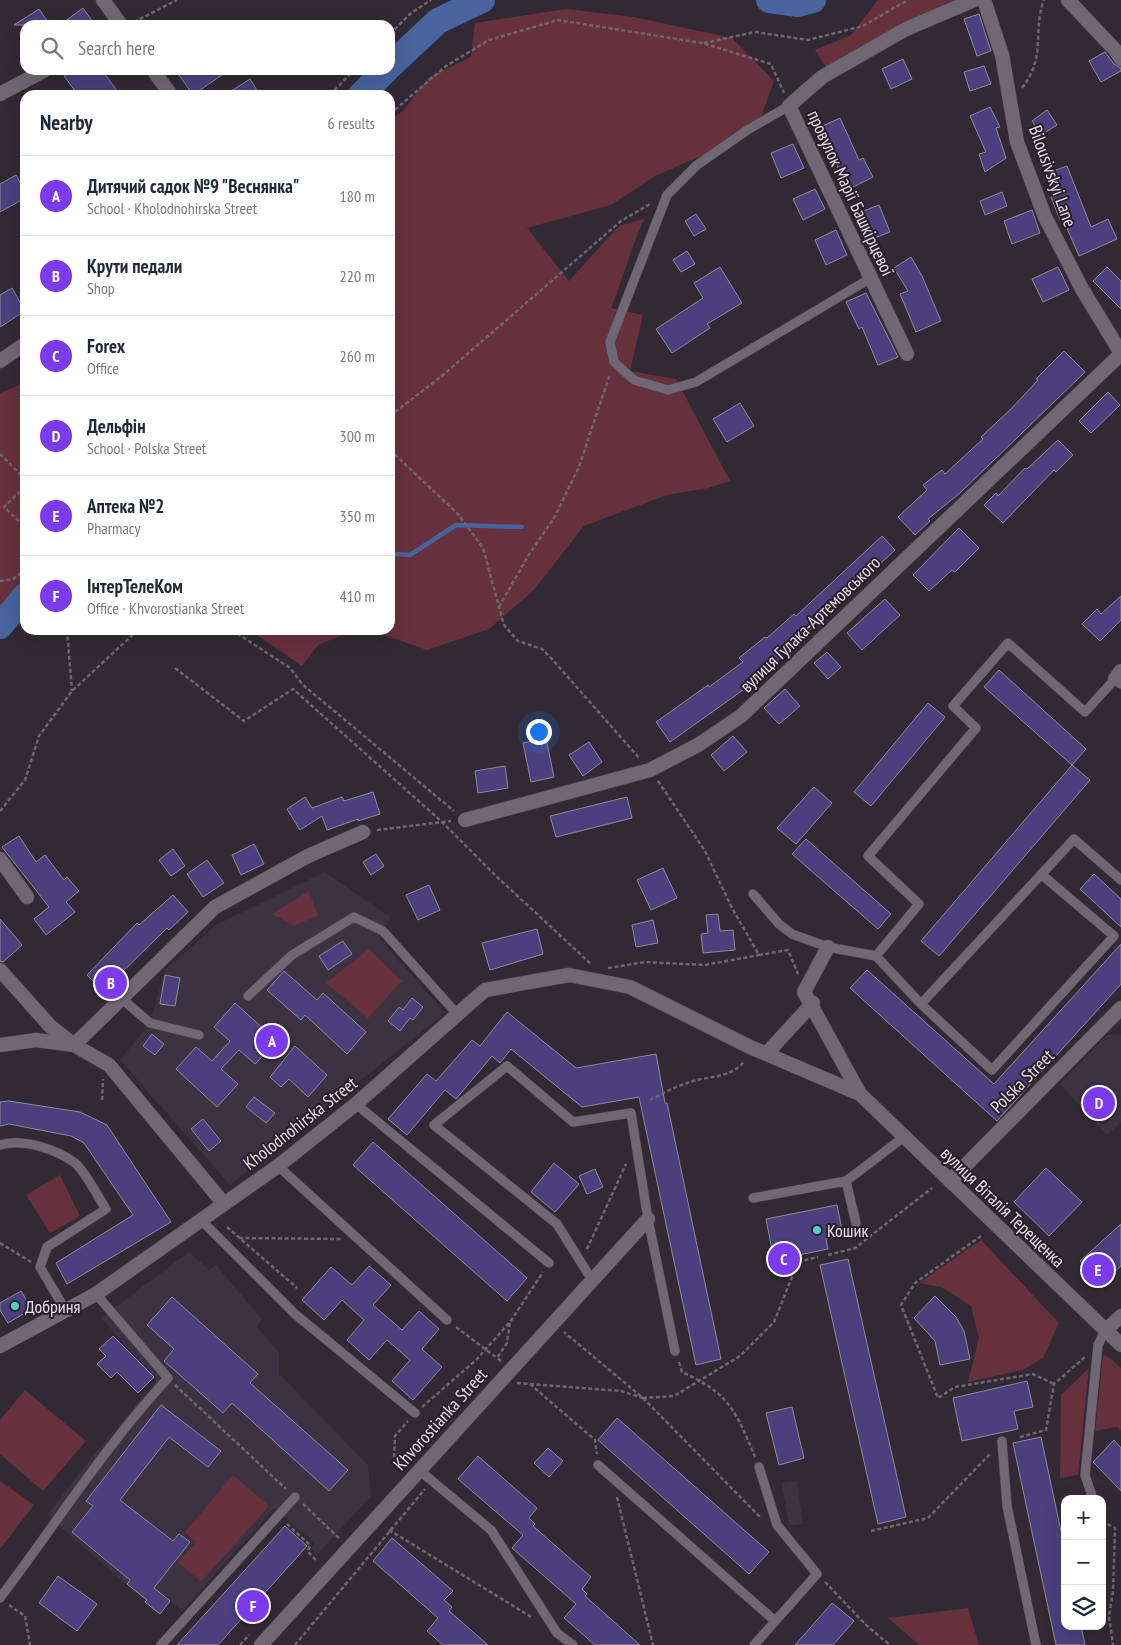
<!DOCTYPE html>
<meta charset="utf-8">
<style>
:root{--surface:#fff;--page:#f6f6f7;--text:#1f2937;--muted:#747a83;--line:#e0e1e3;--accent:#7c3aed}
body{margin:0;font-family:"PT Sans Narrow",sans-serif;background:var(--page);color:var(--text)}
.controls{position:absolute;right:15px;bottom:15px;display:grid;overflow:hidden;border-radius:10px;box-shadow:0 5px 20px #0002}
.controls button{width:45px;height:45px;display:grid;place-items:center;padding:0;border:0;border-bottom:1px solid var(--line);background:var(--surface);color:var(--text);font:25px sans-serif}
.you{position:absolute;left:538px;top:731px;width:18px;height:18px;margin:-12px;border:4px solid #fff;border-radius:50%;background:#1a73e8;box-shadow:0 0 0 8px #1a73e833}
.badge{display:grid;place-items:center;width:32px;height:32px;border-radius:50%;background:var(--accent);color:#fff;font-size:16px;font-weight:700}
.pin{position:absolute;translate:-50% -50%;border:2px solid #fff;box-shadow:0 1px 5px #0006}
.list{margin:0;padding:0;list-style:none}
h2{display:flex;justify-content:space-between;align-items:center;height:65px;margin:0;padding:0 20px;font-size:21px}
h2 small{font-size:16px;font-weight:400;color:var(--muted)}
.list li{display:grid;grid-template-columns:32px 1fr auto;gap:15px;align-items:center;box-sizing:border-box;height:80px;padding:0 20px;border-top:1px solid var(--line)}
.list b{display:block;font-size:19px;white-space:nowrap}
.list p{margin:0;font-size:16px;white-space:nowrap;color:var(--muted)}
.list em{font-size:16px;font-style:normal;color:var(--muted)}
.icon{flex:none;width:28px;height:28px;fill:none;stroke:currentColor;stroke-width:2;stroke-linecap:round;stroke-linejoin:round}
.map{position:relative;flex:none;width:1121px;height:1645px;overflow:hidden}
.search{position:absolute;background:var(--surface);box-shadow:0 5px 20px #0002;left:20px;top:20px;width:375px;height:55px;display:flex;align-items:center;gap:12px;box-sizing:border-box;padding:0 18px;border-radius:15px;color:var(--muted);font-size:19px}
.panel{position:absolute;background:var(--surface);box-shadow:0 5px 20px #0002;left:20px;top:90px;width:375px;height:545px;border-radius:15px}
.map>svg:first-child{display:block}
.built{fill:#3c3241}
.green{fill:#66303d}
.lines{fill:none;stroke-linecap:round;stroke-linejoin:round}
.stream{stroke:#48639e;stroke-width:4.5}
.river{stroke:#48639e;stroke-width:26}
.building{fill:#4b407d;stroke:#8c8b99}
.service-casing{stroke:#4e4850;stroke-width:10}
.minor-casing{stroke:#4e4850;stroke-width:15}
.path{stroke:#6d6770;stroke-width:2.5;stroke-dasharray:4 2.5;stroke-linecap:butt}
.service{stroke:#6f6773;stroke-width:9}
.minor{stroke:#6f6773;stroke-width:14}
.poi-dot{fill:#55cec5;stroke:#27202a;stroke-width:2}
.labels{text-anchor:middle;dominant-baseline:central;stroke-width:4;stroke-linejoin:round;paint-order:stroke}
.street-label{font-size:18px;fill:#e4e0e6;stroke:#27202a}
.poi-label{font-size:18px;fill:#e4e0e6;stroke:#27202a;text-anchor:start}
</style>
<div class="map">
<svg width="1121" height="1645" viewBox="0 0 1121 1645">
<rect width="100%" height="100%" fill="#312a34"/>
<!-- built -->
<path class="built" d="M325,872L391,918L378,937L445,1013L230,1185L120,1060L150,1023L165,970L216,925Z
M1121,1034V1122L1107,1135L1060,1084L1107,1035Z
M189,1252L209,1270L216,1265L262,1319L257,1327L279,1352V1374L368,1465L371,1496L317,1555L311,1549L314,1543L274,1508L182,1611L156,1589L145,1601L47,1515L97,1451L157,1380L101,1318Z
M797,1481L803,1524L789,1526L782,1483Z"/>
<!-- green -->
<path class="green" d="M878,0H981L826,67L815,50L851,35Z
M566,9L634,17L732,38L774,81L758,125L706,154L655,176L611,205L527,228L569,281L619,226L644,219C631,248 623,278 611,308L643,315L630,371L676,379L730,481L708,488L667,495L584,526L533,591L489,629L427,650L371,630H390V119L403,111L429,77L471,57L475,23Z
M25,383V596L0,626V393Z
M250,630H355L318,645L302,666Z
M309,891L318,915L294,926L272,914Z
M369,949L402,981L368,1018L326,983Z
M60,1175L80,1216L50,1233L26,1195Z
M981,1240L1059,1323L1043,1358L1023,1370L968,1382L979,1338L971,1306L941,1287L919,1283Z
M1103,1355L1110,1358L1121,1368V1431L1117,1427L1095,1431Z
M1089,1368L1078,1475L1060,1478L1061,1395Z
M25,1390L86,1441L43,1491L0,1454V1420Z
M233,1475L269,1506L201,1582L178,1562L196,1542L185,1532Z
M0,1481L34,1505L0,1549Z
M968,1608L979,1645H919L888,1618Z"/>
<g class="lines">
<!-- stream -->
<path class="stream" d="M390,549L394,554L410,555L456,525L522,527"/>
<!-- river -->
<path class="river" d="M769,0L798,4L813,0
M390,66L438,21L482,0
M361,95L386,70
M0,626L25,596"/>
</g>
<!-- building -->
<path class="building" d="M83,8L95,25H60Z
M39,9L50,25H14Z
M979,14L991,51L977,56L964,19Z
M1105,52L1114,64L1121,68V71L1101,82L1089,61Z
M903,59L912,79L891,89L882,69Z
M984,66L991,84L970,91L964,72Z
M73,70H92L94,72L102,70L120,95H78L64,76Z
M187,70H229L193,95L179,75Z
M250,79L260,95H225Z
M990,107L1000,127L996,128L1006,158L985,172L979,154L986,152L970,116Z
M1047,110L1057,125L1041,135L1032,121Z
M840,118L859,160L863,158L873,177L849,189L831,154H829L818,128Z
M793,144L804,168L781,178L771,153Z
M1067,166L1091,227L1108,219L1117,239L1079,256L1063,219L1060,220L1051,197L1055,196L1045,174Z
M16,175L25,191V198L0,212V184Z
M815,189L825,209L803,220L793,199Z
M1002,192L1007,206L985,215L980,201Z
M879,205L890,232L867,241L856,214Z
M1032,210L1040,233L1012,244L1004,221Z
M696,214L706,229L694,236L685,221Z
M836,230L847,255L826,265L815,240Z
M687,251L695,264L681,272L673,260Z
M911,257L922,276L941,321L916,332L900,294L908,291L894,268Z
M720,267L742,303L707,324L710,328L672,353L656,329L703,298L694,283Z
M1058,267L1069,290L1043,302L1032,279Z
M1107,267L1121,281V309L1093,281Z
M12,288L25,311L0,327V295Z
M866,293L898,357L878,365L862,327L859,329L846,302Z
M1064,351L1085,372L960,493L928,519L930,521L915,535L898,517L927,490L923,485L942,470L945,474L983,439L981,437L1012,408L1038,380L1036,379Z
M1108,392L1120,405L1091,433L1079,421Z
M740,403L754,426L727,442L713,419Z
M1058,440L1073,455L1056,472L1054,470L1003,523L984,505L996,493L998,496L1025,468L1027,469Z
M959,528L979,548L955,572L952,570L929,591L913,575Z
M882,536L895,550L869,574L870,575L750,685L670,742L656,722L708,685L709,687L743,662L739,658L765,637L767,638L794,614L796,616Z
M1121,596V620L1100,641L1082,624L1097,609L1101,614Z
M885,599L900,615L862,650L847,633Z
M827,652L841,667L828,679L814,663Z
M999,670L1086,749L1072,765L984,687Z
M785,689L800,706L779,724L764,708Z
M928,703L945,717L871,806L854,792Z
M733,736L747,752L724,771L711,755Z
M546,738L554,777L531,782L523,743Z
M589,742L602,762L583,776L569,755Z
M1072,765L1090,780L939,956L921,941Z
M505,766L508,788L478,793L475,771Z
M814,787L832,803L796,844L777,828Z
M373,792L380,814L358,821V819L327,830L322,816L300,830L287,809L305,797L312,808L342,797L344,801Z
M627,797L632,818L556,837L550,816Z
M19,836L36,862L45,855L64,880L67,877L79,891L66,902L75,912L46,935L34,919L49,907L2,847Z
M806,839L891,914L878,929L792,854Z
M254,844L264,864L241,875L232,855Z
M173,849L185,866L171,876L159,860Z
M376,854L384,866L371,875L363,862Z
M207,860L224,883L203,897L187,874Z
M663,868L677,898L651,910L637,880Z
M1094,874L1121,899V927L1080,889Z
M429,885L440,910L418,920L406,895Z
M173,895L188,912L169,930L167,928L103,991L87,975L137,923L139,925Z
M718,914L720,931L733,930L735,950L703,953L701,934L708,933L706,915Z
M0,919L22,945L3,962L0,961Z
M653,920L658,943L636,947L632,925Z
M537,929L543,954L490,970L482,943Z
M343,941L352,954L328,970L319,956Z
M1121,944V984L997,1121L850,988L867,970L994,1084Z
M284,971L317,1000L323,993L366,1032L347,1054L305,1015L301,1020L267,990Z
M165,975L180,978L175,1006L160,1004Z
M412,998L423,1007L413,1020L410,1018L400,1031L388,1021L399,1007L403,1010Z
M235,1003L277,1041L255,1064L239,1050L221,1069L238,1084L217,1107L176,1069L196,1047L212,1061L230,1041L214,1027Z
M507,1012L576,1068L656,1054L665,1103H667L721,1359L696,1365L639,1097L582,1107L511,1049L500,1063L492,1056L456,1099L445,1090L407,1135L388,1119L427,1074L436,1081L472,1040L480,1046Z
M152,1034L164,1044L155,1055L143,1046Z
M295,1046L327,1075L308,1097L289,1079L281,1087L270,1077Z
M254,1097L275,1113L266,1123L246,1107Z
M9,1101L80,1112L107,1125L171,1222L67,1284L56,1263L133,1215L84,1143L71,1136L9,1124L0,1126V1102Z
M203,1119L221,1141L209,1151L191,1129Z
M373,1142L527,1278L507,1301L353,1165Z
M554,1163L579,1184L555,1212L531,1192Z
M1046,1168L1082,1202L1049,1236L1014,1202Z
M595,1169L603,1187L587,1194L579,1176Z
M837,1205L843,1235L826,1239L828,1249L774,1260L766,1219Z
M1121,1224V1266L1101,1284L1080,1261Z
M848,1259L906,1517L878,1524L820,1265Z
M369,1266L391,1285L373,1305L402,1330L419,1311L439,1329L422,1349L442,1367L413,1400L392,1381L410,1360L387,1340L369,1360L347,1340L364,1320L342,1300L324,1320L302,1300L331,1267L352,1285Z
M21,1291L32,1309L8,1323L0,1310V1303Z
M935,1296L956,1317L964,1331L970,1359L940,1365L935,1341L914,1318Z
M172,1297L258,1374L250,1383L348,1470L329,1491L232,1403L223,1413L164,1361L174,1349L147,1325Z
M113,1336L154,1377L138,1393L117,1372L111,1378L97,1364L106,1356L99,1349Z
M1027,1381L1033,1407L1014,1411L1018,1429L962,1441L953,1398Z
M161,1405L221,1451L208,1467L169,1437L120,1500L173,1541L179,1534L190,1542L154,1588L170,1601L160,1614L145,1602L147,1600L127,1584L130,1580L72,1532L93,1506L86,1501Z
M792,1407L804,1458L779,1465L766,1413Z
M617,1418L769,1552L749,1574L598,1440Z
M1041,1437L1065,1550V1626H1081L1085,1645H1056L1013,1443Z
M1114,1440L1121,1448V1491L1093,1462Z
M548,1448L563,1461L549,1477L534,1463Z
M478,1456L537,1508L529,1518L535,1524L533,1526L591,1577L582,1589L587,1594L585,1596L640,1645H595L564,1618L576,1604L512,1548L523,1535L458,1479Z
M285,1526L307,1546L253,1606L218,1645H177Z
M392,1538L453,1591L444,1600L452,1607L449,1611L488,1645H443L427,1631L438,1618L373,1561Z
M58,1576L97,1604L77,1631L39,1603Z
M832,1603L854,1621L833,1645H795Z"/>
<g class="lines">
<defs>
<path id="service" d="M789,106L749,129L697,165L667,195L610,342L614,362L634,380L668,390L696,382L871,278
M753,894L779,924L792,934L828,947L876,956L921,1004L992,1070L1114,936L1041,874
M876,956L919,904L868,856L976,728L953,706L1008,643L1085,712L1115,679L1121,684
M248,996L292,955L354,917L383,931L457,1014
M121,998L150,1023L199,1035
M921,1004L1074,839L1121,880
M356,1104L549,1263
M0,1145C22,1138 56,1149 75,1163C85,1171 98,1197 106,1209L47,1247L40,1267L66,1311
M278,1166L447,1320
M846,1181L856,1223
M753,1198L846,1181L904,1137
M202,1221L295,1314L415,1413
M592,1280L557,1224L434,1125L507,1066L573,1122L631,1113L648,1219L675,1351
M1002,1441L1007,1506L1036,1645
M598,1465L775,1621
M419,1470L491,1530L557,1633L573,1645
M1093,1499L1085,1475L1098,1345L1105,1331
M0,1598C56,1524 105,1446 168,1378L96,1294
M161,1645L295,1497
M754,1645L817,1574L777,1525L759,1467"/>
<path id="minor" d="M103,0L121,25
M984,0L1002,55L1017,142L1045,217L1082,289L1121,353
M1068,0L1116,51L1121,59
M153,70L171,95
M0,94L45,70
M907,354L789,106L822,77L906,29L974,0
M0,361L25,344
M1115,679L1121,671
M465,820L650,770L698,745L741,716L1121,354
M0,859L27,897
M828,947L804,992L860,1094
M0,970L50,1026L74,1045L215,907L308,856L363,832
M0,1045L36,1040L74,1045L109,1065L224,1204
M767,1053L813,1003
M950,1181L1121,1008
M1105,1331L1121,1316
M0,1346L96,1294L278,1166L356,1104L485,990L569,975L630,987L750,1047L860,1094L1121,1345
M261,1645L648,1219"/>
</defs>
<!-- service casing -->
<use href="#service" class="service-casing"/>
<!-- minor casing -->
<use href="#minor" class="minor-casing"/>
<!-- path -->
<path class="path" d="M134,22L177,0
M390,34L411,13L431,0
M704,43L755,32L808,40L863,26L908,0
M1022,88C1047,56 1032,32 1044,0
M330,95L354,70
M390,114L446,66L489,40L558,20L702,43L771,64L784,93
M390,416L443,375L621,221L650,204
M390,450L458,514L483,548L504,625L518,641L542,649L552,659L640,759
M0,454L25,479
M25,487L4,507L25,527
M0,581L13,579L25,570
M499,607L528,556L554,518L579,467L610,374
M67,630L72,691
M232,630L290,668L303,685L454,811
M175,668L244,721L293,689L441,821L495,875L592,965
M658,781L705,851L732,908L759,955L788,950L798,974
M0,811L25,780L39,736L72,691L138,630
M377,830L451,821
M608,968L645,962L705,965L759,955
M102,1100L103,1079
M650,1100C662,1094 674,1087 687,1083C708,1075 728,1080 745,1061
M227,1227L297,1288
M981,1236L915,1283L901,1305L938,1398L955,1387L1033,1374L1054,1384
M239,1238L341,1239
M0,1243L31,1262
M587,1249L626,1164
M828,1255L855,1248L932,1188
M456,1327L497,1358
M501,1361L497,1358L507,1343L510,1322
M679,1362L682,1372C729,1393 736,1411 755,1457
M517,1383L621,1391L643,1398L564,1332
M530,1384L595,1440L597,1454
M175,1385L286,1489
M643,1398L761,1518
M643,1398L674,1396L740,1356L774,1322L798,1262L818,1257
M422,1407L476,1360L510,1322L543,1272
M1020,1437L1046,1430L1054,1384L1086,1356
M402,1467L394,1458L395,1436L408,1421
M617,1497L653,1645
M303,1504L339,1538
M1102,1521L1115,1528L1113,1591L1109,1616L1113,1645
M287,1524L310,1545L308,1552L317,1561
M389,1530L533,1618
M871,1531L928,1518L991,1453
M825,1582L867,1626L890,1645
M9,1605L25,1616L30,1645
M240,1645L249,1635
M295,1645L425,1489"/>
<!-- service -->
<use href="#service" class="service"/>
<!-- minor -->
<use href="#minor" class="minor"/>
</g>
<!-- markers -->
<g class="poi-dot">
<circle cx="817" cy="1230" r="5"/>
<circle cx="15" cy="1306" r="5"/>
</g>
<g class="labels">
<!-- street labels -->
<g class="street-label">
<text transform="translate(1053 176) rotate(70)">Bilousivskyi Lane</text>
<text transform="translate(851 193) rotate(65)">провулок Марії Башкірцевої</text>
<text transform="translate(810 624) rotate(-44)">вулиця Гулака-Артемовського</text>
<text transform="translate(1022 1081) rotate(-45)">Polska Street</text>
<text transform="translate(300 1123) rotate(-38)">Kholodnohirska Street</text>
<text transform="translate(1003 1207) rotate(44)">вулиця Віталія Терещенка</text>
<text transform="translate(440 1419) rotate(-48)">Khvorostianka Street</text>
</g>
<!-- poi labels -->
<g class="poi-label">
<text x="827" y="1230">Кошик</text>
<text x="25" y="1306">Добриня</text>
</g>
</g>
</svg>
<div class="controls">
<button>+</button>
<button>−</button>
<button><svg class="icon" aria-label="layers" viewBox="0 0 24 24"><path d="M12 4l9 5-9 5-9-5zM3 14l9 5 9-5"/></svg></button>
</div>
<div class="you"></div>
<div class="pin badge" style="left:272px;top:1041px">A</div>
<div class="pin badge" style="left:111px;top:983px">B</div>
<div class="pin badge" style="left:784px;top:1259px">C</div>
<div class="pin badge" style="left:1099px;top:1103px">D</div>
<div class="pin badge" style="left:1098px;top:1270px">E</div>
<div class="pin badge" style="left:253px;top:1606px">F</div>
<div class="search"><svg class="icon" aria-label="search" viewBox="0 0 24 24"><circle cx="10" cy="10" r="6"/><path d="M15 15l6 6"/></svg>Search here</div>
<section class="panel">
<h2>Nearby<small>6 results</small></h2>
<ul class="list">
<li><span class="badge">A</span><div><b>Дитячий садок №9 &quot;Веснянка&quot;</b><p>School · Kholodnohirska Street</p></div><em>180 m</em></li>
<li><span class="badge">B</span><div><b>Крути педали</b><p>Shop</p></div><em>220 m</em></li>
<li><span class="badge">C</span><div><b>Forex</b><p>Office</p></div><em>260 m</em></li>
<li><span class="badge">D</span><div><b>Дельфін</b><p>School · Polska Street</p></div><em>300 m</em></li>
<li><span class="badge">E</span><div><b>Аптека №2</b><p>Pharmacy</p></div><em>350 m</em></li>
<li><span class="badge">F</span><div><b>ІнтерТелеКом</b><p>Office · Khvorostianka Street</p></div><em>410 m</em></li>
</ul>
</section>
</div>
